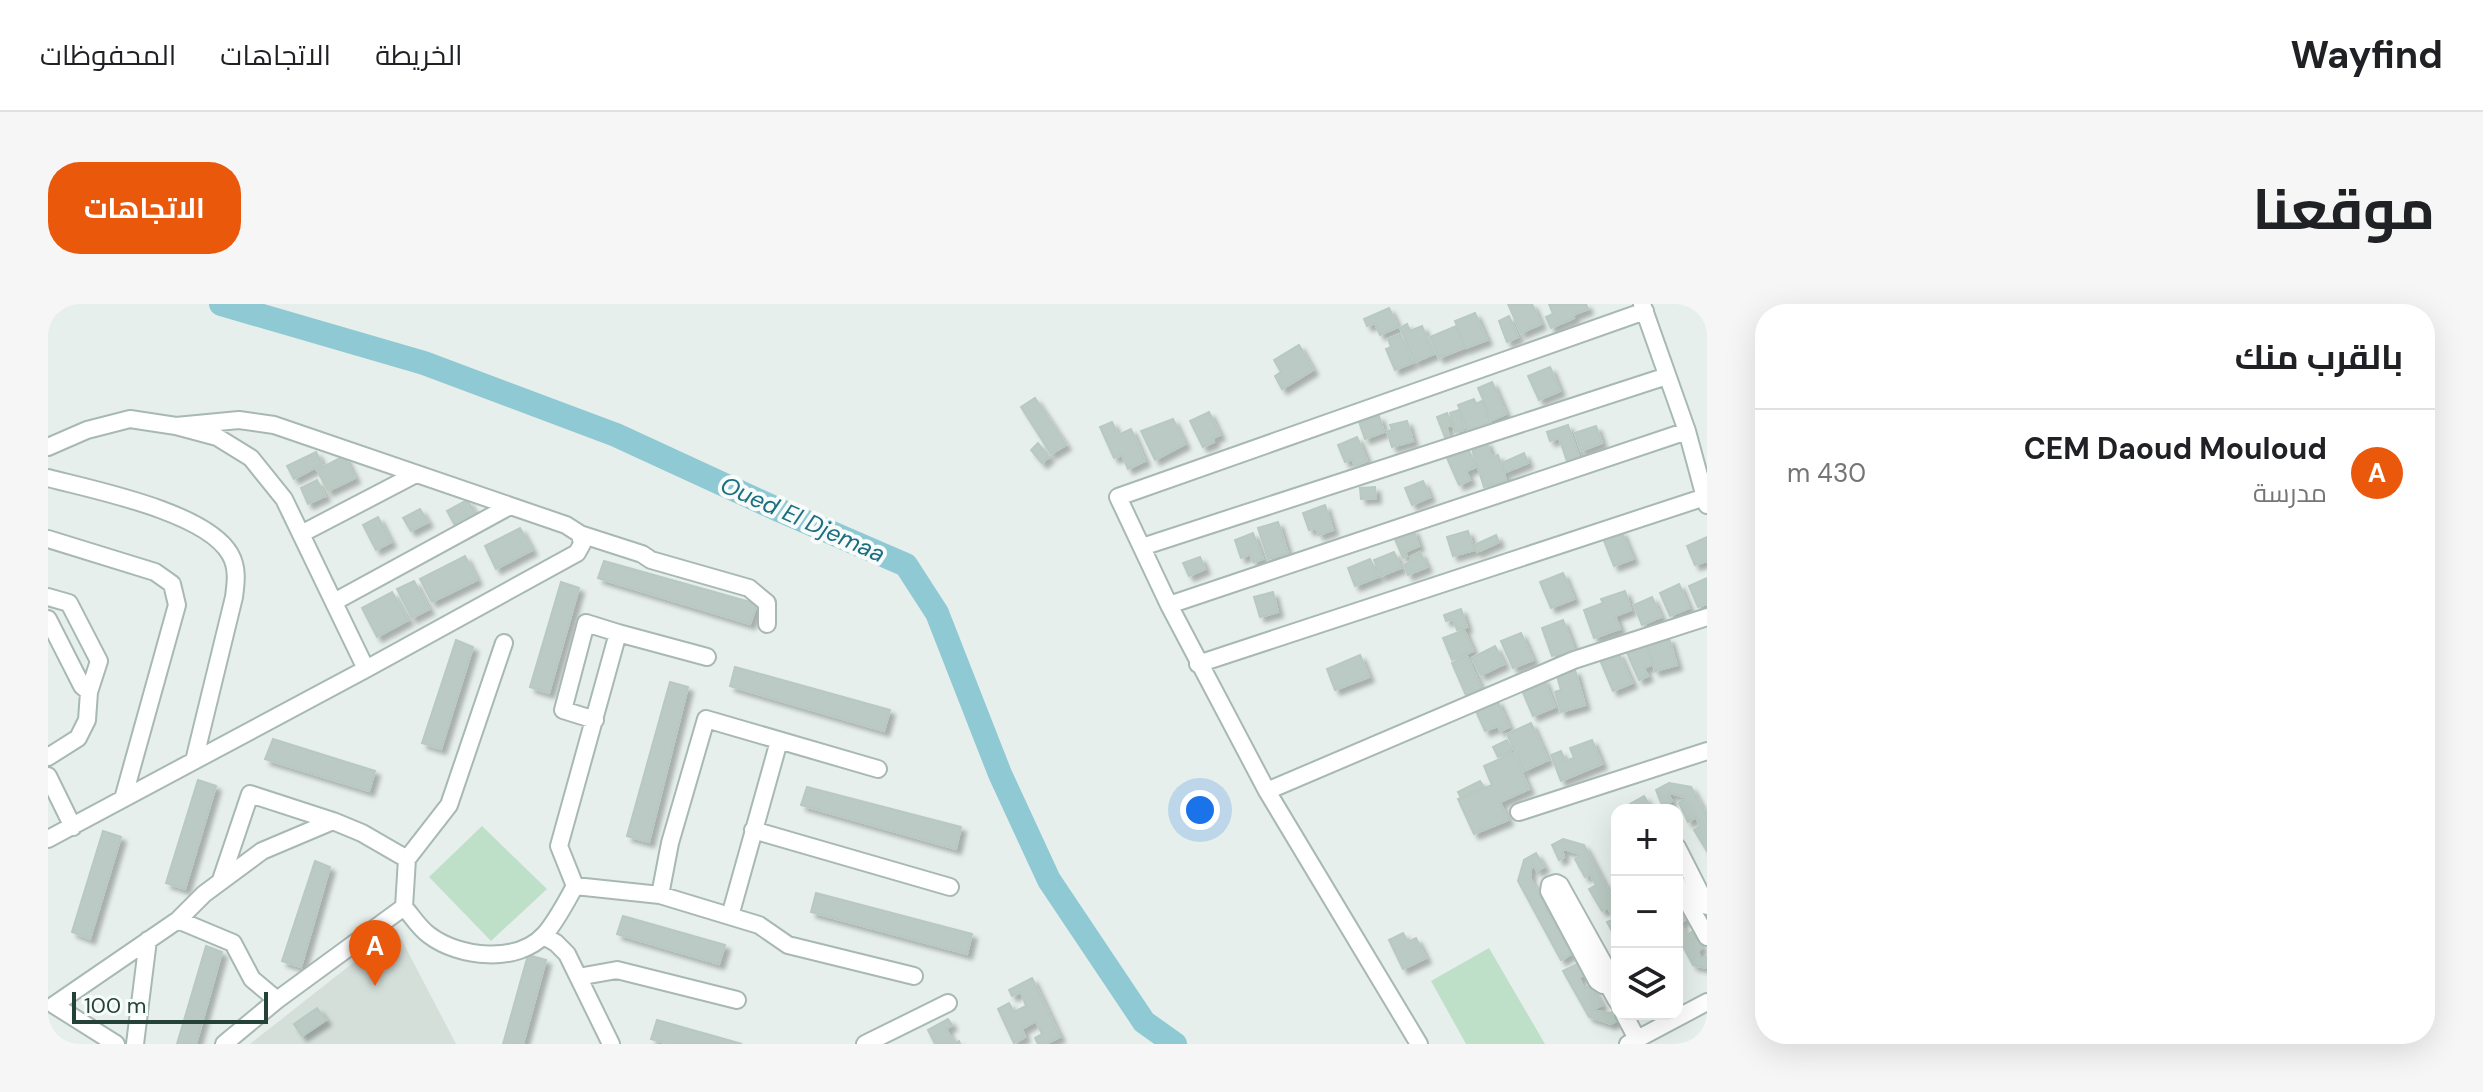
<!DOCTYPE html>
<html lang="ar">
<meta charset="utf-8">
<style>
:root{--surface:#fff;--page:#f6f6f6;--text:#202124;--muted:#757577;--line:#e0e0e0;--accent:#ea580c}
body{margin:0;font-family:"DM Sans",Cairo,sans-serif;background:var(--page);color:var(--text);direction:rtl}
.controls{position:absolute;right:24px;bottom:24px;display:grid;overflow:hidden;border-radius:16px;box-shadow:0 8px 32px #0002}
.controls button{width:72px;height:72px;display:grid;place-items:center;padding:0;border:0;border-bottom:2px solid var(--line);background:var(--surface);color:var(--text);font:40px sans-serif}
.scale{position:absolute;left:24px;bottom:20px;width:196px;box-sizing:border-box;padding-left:8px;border:4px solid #24423a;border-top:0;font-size:22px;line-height:28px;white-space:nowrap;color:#24423a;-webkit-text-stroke:6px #f7fbf9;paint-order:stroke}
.you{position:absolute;left:1152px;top:506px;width:28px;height:28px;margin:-20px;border:6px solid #fff;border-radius:50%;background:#1a73e8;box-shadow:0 0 0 12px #1a73e833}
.badge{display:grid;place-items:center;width:52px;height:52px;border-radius:50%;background:var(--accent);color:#fff;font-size:26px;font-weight:700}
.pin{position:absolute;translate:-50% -66px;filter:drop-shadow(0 2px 4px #0008)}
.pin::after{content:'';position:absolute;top:42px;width:28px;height:24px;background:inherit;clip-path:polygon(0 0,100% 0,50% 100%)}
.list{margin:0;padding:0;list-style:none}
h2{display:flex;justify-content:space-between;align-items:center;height:104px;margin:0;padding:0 32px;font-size:34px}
h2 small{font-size:26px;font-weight:400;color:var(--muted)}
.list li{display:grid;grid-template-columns:52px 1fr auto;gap:24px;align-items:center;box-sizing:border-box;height:128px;padding:0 32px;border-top:2px solid var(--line)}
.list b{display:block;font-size:30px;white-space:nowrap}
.list p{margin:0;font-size:26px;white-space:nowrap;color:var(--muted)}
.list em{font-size:26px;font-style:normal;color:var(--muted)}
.icon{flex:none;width:44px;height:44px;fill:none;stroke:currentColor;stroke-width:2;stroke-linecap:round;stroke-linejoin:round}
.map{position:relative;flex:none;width:1659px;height:740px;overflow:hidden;direction:ltr;border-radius:32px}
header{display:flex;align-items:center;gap:48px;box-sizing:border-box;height:112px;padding:0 40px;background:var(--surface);border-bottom:2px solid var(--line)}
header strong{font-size:38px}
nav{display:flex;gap:44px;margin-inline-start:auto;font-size:28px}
.intro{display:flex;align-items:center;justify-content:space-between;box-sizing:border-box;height:192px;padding:0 48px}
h1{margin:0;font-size:56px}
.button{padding:20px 36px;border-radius:32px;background:var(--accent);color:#fff;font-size:28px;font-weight:700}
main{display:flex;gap:48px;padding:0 48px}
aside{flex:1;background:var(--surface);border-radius:32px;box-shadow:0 8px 32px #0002}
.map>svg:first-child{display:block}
.built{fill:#d4dfda}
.green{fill:#bfe0c8}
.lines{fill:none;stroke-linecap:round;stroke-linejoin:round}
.river{stroke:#8ec9d4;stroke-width:24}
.building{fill:#bbcac4;stroke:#b8c9c2;stroke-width:2;filter:url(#shadow)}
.minor-casing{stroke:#a8b8b2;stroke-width:20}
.minor{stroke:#fff;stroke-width:16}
.labels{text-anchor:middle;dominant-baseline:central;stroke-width:8;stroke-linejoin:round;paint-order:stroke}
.water-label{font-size:24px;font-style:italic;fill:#1c6f80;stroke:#f7fbf9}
</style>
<header>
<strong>Wayfind</strong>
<nav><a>الخريطة</a><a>الاتجاهات</a><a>المحفوظات</a></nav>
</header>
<div class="intro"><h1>موقعنا</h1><a class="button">الاتجاهات</a></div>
<main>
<aside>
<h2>بالقرب منك<small></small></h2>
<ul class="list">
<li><span class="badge">A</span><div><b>CEM Daoud Mouloud</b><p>مدرسة</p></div><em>430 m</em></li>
</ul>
</aside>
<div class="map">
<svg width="1659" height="740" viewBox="0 0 1659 740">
<defs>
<filter id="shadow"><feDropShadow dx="5" dy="5" stdDeviation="2" flood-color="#0004"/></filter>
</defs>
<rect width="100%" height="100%" fill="#e6efeb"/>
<!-- built -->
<path class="built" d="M348,625L408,740H202Z"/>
<!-- green -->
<path class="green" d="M434,522L499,585L443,637L381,573Z
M1441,644L1497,740H1418L1383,677Z"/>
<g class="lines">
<!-- river -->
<path class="river" d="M173,0L376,59L568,131L733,207L858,261L889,309L952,470L1001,576L1096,718L1127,740"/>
</g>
<!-- building -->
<path class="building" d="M1460,0H1484L1493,20L1473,29Z
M1501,0H1538L1540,5L1525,11L1526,14L1503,24L1498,13L1505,10Z
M1341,4L1350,23L1332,31L1327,19L1319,22L1316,15Z
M1427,9L1439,36L1418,44L1407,17Z
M1461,12L1470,33L1459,38L1451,17Z
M1359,20L1362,27L1374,22L1386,50L1367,58L1352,24Z
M1408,22L1416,44L1391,54L1382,33Z
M1352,30L1364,59L1347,66L1338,45L1343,43L1340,35Z
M1251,41L1265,66L1234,85L1227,72L1233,68L1226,56Z
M1502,63L1512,87L1491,96L1480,72Z
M1444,78L1458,110L1444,116L1430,84Z
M987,94L1018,141L1003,150L973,103Z
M1426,95L1428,100L1434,97L1442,118L1420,127L1410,101Z
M1411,106L1416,126L1407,128L1402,109Z
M1161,108L1172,131L1165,134L1166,138L1155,143L1142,117Z
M1399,109L1404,121L1398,123L1401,131L1397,133L1389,113Z
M1331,112L1336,128L1317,135L1311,118Z
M1125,115L1137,140L1107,156L1093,127Z
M1359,117L1365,137L1344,143L1339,127L1344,126L1342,121Z
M1064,118L1070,131L1083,125L1097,157L1080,165L1074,151L1066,154L1052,123Z
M1520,121L1531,153L1519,157L1511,134L1502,137L1499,128Z
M1548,122L1554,139L1533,147L1527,129Z
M1309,133L1319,157L1307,162L1304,155L1297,158L1290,141Z
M1438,137L1444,153L1450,151L1458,176L1436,183L1423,142Z
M990,139L1001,153L994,159L983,146Z
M1420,145L1428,163L1418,167L1422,176L1411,181L1399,154Z
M268,148L274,160L246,175L239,162Z
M1476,149L1480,159L1458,168L1454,159Z
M296,152L307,174L280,187L269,166Z
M269,176L277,192L260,200L253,184Z
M1375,177L1382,193L1364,201L1357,184Z
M1327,183L1328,194L1313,195L1312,184Z
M419,196L430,214L409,225L399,207Z
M1277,201L1285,226L1271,231L1268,224L1261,226L1255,209Z
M372,205L380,218L363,227L355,214Z
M330,213L343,238L328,246L315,221Z
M1230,218L1240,249L1220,255L1210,224Z
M472,224L484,246L448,265L437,242Z
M1365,225L1371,242L1357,248L1359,252L1355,254L1346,233Z
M1420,227L1426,246L1405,252L1399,233Z
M1573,227L1585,255L1566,262L1555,234Z
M1205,229L1215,255L1205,258L1202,250L1193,254L1187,236Z
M1448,231L1451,238L1429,248L1426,241Z
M1659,233V257L1647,261L1639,242Z
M1346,248L1353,264L1333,272L1326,256Z
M1372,248L1379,263L1360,271L1356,261L1363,257L1362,253Z
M417,252L429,276L384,298L372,275Z
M1152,253L1157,265L1141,272L1135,259Z
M1322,255L1330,273L1307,282L1300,264Z
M556,257L709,300L702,320L550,274Z
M1515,269L1526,295L1503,304L1492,278Z
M1659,274V300L1650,303L1641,282Z
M366,277L381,305L364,314L349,285Z
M513,278L531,284L501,389L482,383Z
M1631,280L1641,304L1622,312L1612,289Z
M1577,287L1583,306L1567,312L1572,325L1546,334L1536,306L1555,299L1553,295Z
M344,288L360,316L329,333L314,304Z
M1225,288L1230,308L1212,313L1206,293Z
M1604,293L1613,313L1594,321L1586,301Z
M1413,305L1419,323L1409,326L1405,315L1398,317L1396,311Z
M1515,316L1528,350L1513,355L1511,349L1504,352L1494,324Z
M1416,326L1425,347L1404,356L1395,334Z
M1473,329L1485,356L1465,364L1453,337Z
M1621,334L1629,361L1607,367L1599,340Z
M408,336L425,343L393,445L374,439Z
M1597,341L1605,360L1596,364L1600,372L1591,376L1579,349Z
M1447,342L1456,360L1433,371L1424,354Z
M1570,348L1584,379L1565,387L1552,356Z
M1312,351L1321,373L1287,386L1279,365Z
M1419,352L1435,389L1420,396L1404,359Z
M687,363L842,406L836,427L682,382Z
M1527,366L1537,401L1513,408L1507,388L1513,386L1509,372Z
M1495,374L1507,403L1485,412L1473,384Z
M622,378L640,383L601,538L579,532Z
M1449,396L1461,423L1452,427L1450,422L1437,427L1427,405Z
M1483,419L1500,456L1476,467L1459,430Z
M225,435L327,467L321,487L217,455Z
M1459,436L1464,446L1450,453L1445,443Z
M1544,436L1554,460L1513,477L1503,451L1513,447L1517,457L1526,454L1522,444Z
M1465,449L1481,485L1452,498L1460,516L1426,530L1410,495L1444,481L1436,462Z
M150,476L168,482L137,585L118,579Z
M1432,477L1436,483L1413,494L1410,488Z
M1621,479L1643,483L1659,512V547L1646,526L1652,522L1648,513L1640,518L1631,499L1636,495V493L1622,489L1620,490L1624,497L1614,501L1608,486Z
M759,483L913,523L908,545L753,501Z
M1596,492L1604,506H1594L1593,503L1580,506L1582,500Z
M55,527L73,533L42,635L24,628Z
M1515,535L1536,541L1569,604V627L1565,629L1559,618L1566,615L1560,604L1554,607L1541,585L1548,581L1542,570L1537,573L1527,555L1532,552L1531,550L1516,545L1514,546L1516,553L1511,556L1504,541Z
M1488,549L1496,563L1489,567L1484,558L1482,574L1525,649L1513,656L1470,577L1476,556Z
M267,557L282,563L253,663L234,657Z
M768,589L924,630L919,650L763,608Z
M1633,606L1638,615L1632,619L1639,631L1645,627L1654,644L1650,647L1652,653H1659V664L1645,661L1629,631V609Z
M575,612L677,641L671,660L569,630Z
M1355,629L1360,638L1368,634L1378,654L1355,665L1341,636Z
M158,642L174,648L148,740H129Z
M480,651L498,656L475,740H455Z
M1531,659L1537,670L1531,674L1536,684L1543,681L1554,701L1548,704V707L1563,709L1565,707L1562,701L1568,699L1569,710L1575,713L1563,720L1541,713L1515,667Z
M984,674L1012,733L997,740H990L987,734L994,730L988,717L974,725L977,733L966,739L950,705L961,699L966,708L978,702L973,688L964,692L961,686Z
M269,704L278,716L254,732L246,720Z
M900,715L904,721L898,725L906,739L911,737L912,740H887L880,726Z
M609,716L694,740H622L603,735Z"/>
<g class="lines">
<defs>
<path id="minor" d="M1594,0L1639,127L1659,201
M0,143L39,126L82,115L128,122L169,133L203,154L236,195L318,365
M0,174C46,186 158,208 182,250C190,264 188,278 186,293L146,457
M253,230L368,170
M532,230L594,250L603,256L701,284L719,299V320
M0,235L107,268L124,280L129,301L75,495
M1094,243L1619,72
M0,293L21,299L51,357L41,388L39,416L30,434L0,453
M286,298L462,202
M1121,301L1639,127
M0,315L34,382L41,388
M1150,360L1657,193
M547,416L515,406L538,319L570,329
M0,472L25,523
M1219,487L1526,356L1659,313
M1471,508L1659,447
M705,526L902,583
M0,535L318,365L529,249L534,240L532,230L518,221L226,121L191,116L128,122
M1629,543L1659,602
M359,555L401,501L456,339
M173,576L202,490L285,517
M1508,579L1512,581L1561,669L1563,676L1555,681L1549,677L1501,587L1502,581Z
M1629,579L1659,633
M527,582L612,591L711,621L740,641L866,672
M612,591L622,539L658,415L830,465
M682,612L731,437
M130,616L185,639L204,675L229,696
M496,632L508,639L519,650L563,740
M530,673L569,666L689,696
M1559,679L1569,697
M1576,710L1589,735
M68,740L6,701L130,616L156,590L214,547L285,517L314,529L359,555L356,603
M87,740L100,636
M176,740L229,696L356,603C364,612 371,624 381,631C411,654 470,660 497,630C509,616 518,598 527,582L511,542L570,329L659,353
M817,740L900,699
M1371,740L1219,487L1121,301L1070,193L1597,7
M1580,740L1659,698"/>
</defs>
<!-- minor casing -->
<use href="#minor" class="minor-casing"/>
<!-- minor -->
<use href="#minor" class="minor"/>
</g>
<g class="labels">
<!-- water labels -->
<g class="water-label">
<text transform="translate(755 215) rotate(24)">Oued El Djemaa</text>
</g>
</g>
</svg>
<div class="controls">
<button>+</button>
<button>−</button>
<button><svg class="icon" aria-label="layers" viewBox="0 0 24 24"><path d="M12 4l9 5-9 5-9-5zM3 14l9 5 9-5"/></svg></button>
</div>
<div class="scale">100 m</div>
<div class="you"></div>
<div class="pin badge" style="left:327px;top:682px">A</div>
</div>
</main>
